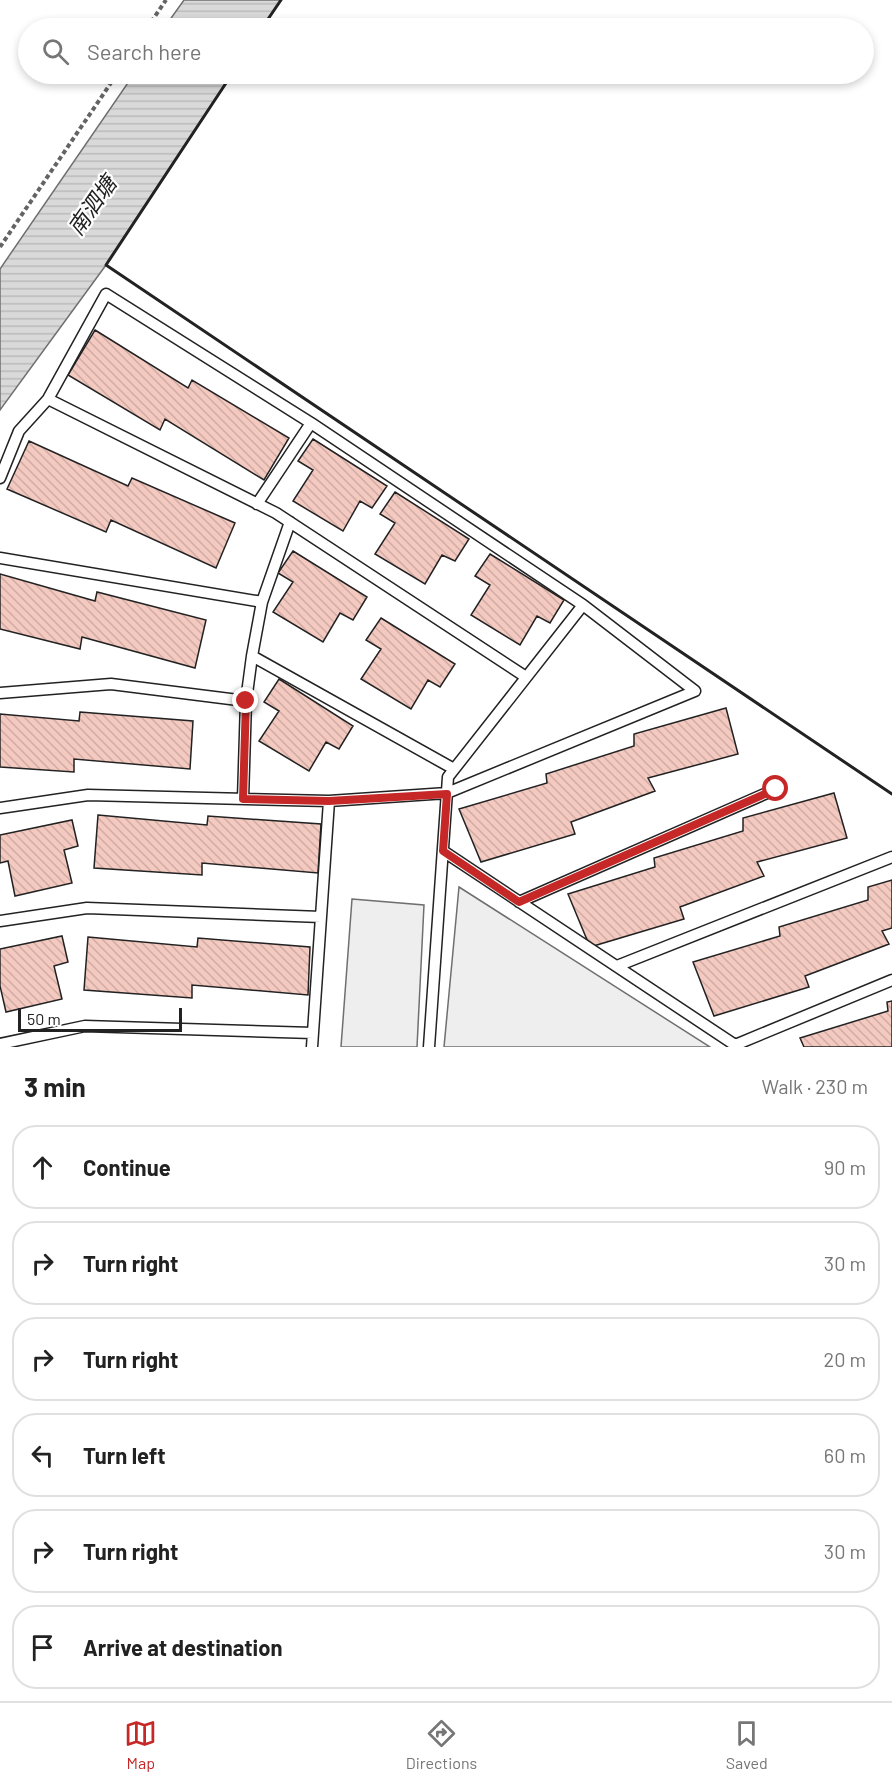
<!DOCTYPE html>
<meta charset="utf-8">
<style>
:root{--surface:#fff;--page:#f6f6f6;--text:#222;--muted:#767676;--line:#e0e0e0;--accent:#c62828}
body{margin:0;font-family:Barlow,"Noto Sans SC",sans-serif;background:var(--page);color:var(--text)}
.scale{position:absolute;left:18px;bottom:15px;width:164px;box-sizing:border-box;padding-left:6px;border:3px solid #222;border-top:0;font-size:16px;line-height:21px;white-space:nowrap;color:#222;-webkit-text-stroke:4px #fff;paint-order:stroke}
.stop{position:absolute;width:18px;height:18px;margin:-14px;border:4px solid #c62828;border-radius:50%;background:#fff}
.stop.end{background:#c62828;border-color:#fff;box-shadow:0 2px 6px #0008}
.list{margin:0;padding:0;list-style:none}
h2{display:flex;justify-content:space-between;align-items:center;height:78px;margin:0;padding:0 24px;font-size:26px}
h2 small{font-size:20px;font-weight:400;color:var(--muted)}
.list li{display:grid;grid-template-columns:39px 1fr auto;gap:18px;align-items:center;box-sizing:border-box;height:84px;margin:0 12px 12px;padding:0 12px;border:2px solid var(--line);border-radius:24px}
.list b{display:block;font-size:22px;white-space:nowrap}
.list em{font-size:20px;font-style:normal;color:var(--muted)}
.icon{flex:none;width:33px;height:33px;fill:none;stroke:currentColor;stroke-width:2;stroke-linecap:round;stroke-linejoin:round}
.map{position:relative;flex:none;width:892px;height:1047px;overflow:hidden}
.search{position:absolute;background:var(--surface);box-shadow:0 3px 9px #0003;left:18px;right:18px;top:18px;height:66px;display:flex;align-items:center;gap:15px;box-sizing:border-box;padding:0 21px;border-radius:33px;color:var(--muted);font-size:22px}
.sheet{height:654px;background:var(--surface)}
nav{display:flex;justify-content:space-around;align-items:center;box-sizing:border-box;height:84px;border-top:2px solid var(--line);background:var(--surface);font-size:16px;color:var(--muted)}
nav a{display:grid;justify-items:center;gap:3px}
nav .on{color:var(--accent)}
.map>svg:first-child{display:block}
.green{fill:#eee;stroke:#6f6f6f;stroke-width:1.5}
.water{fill:url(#water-rules);stroke:#6f6f6f;stroke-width:1.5}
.building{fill:url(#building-back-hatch);stroke:#222;stroke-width:1.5}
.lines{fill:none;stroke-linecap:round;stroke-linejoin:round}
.lane-casing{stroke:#222;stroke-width:13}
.path{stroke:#646464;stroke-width:4;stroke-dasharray:4.5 3;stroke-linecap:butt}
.lane{stroke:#fff;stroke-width:10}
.wall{stroke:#222;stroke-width:3}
.route{stroke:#c62828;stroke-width:8}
.labels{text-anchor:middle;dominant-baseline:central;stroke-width:4.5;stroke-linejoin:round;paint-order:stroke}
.water-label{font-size:22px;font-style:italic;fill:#222;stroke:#fff}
</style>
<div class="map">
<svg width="892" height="1047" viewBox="0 0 892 1047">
<defs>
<pattern id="water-rules" width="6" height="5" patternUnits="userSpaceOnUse" patternTransform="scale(1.5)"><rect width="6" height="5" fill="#d9d9d9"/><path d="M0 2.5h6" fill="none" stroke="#bababa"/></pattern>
<pattern id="building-back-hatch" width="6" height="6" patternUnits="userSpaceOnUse" patternTransform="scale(1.5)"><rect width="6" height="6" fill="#f3c9c0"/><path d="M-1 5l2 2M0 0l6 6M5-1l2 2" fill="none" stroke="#d0aca5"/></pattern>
</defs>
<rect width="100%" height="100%" fill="#fff"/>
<!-- green -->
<path class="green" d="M459,887L710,1047H444Z
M352,899L424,905L417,1047H341Z"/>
<!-- water -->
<path class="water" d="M184,0H281L262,28H164Z
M134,74H232L106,265L0,410V269Z"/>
<!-- building -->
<path class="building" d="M95,330L188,388L192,380L289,438L264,480L165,419L160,430L68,375Z
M313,439L387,486L372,508L360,501L343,531L293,501L313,470L298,461Z
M29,441L128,486L132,478L235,523L216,568L111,520L106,532L7,489Z
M395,492L469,539L455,561L442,555L425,584L375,554L395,523L380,514Z
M293,551L367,597L353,620L340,613L323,642L273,612L293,582L278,573Z
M490,554L564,600L550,623L537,616L520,645L471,615L490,585L475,576Z
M0,574L95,601L97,592L206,620L195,668L82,637L80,649L0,629Z
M381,618L455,664L440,687L428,680L411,709L361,679L381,649L366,640Z
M279,679L353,726L339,749L326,742L309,771L259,741L279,711L264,702Z
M726,708L738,754L648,778L655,791L571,822L575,834L481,862L459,809L547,783L546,774L634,746V734Z
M80,712L193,721L190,769L74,759V772L0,767V714L79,721Z
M834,793L847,838L757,862L764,876L680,907L684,919L590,947L568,894L655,867L654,858L743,831V818Z
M98,815L207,825L208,816L321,824L318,873L202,863V875L94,868Z
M72,820L78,846L64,850L72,883L15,896L8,861L0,863V835Z
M892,880V928L882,931L889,944L805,976L809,987L714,1016L693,962L780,936L779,927L868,900V887Z
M62,936L68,962L54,966L62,999L6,1012L0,986V949Z
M88,937L197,947L198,938L310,947L308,995L192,985V998L84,990Z
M892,1001V1047H804L800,1038L888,1011L887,1002Z"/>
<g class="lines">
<defs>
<path id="lane" d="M48,399L106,294L311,423L257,504
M0,478L19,431L48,399L276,513L526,677
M0,558L262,602L252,656L246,701
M262,602L290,522
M252,656L454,769
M0,693L111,684L246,701L243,799
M0,808L88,795L329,801L447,793L695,691L583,605L311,423
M443,851L738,1047
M519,902L776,789
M0,921L87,908L321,917
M617,966L892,857
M0,1044L85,1026L313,1033
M735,1045L892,980
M312,1047L329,801
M429,1047L448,777L583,605"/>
</defs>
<!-- lane casing -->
<use href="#lane" class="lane-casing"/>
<!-- path -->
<path class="path" d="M147,28L166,0
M0,247L117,74"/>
<!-- lane -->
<use href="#lane" class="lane"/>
<!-- wall -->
<path class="wall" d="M262,28L281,0
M232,74L106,265L892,794"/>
</g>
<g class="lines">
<!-- route -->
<path class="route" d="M246,701L243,799L329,801L447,794L443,851L519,902L776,789"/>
</g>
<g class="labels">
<!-- water labels -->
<g class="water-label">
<text transform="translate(91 205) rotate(-55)">南泗塘</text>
</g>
</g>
</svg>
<div class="scale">50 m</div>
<div class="stop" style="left:776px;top:789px"></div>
<div class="stop end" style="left:246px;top:701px"></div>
<div class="search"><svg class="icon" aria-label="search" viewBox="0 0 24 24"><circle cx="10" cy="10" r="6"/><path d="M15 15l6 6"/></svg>Search here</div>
</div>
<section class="sheet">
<h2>3 min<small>Walk · 230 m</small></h2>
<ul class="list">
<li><svg class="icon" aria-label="ahead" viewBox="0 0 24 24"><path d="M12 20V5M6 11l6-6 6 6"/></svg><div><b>Continue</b></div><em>90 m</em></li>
<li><svg class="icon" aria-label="right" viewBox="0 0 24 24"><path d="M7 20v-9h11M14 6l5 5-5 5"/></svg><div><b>Turn right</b></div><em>30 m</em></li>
<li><svg class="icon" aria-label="right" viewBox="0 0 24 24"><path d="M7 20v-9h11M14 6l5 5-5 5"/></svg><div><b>Turn right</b></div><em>20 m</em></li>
<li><svg class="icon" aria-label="left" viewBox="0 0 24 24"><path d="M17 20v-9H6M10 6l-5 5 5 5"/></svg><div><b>Turn left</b></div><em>60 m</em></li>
<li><svg class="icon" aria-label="right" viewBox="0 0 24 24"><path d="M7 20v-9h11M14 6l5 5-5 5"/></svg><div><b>Turn right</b></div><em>30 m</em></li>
<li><svg class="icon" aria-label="arrive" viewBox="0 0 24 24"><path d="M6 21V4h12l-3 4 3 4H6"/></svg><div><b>Arrive at destination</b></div></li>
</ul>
</section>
<nav>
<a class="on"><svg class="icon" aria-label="map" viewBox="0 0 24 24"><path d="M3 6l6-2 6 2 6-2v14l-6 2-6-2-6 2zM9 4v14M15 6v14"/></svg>Map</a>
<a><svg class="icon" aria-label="directions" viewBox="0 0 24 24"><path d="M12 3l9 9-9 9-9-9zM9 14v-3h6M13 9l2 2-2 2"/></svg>Directions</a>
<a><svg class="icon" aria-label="saved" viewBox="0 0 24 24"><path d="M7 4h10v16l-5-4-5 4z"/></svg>Saved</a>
</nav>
